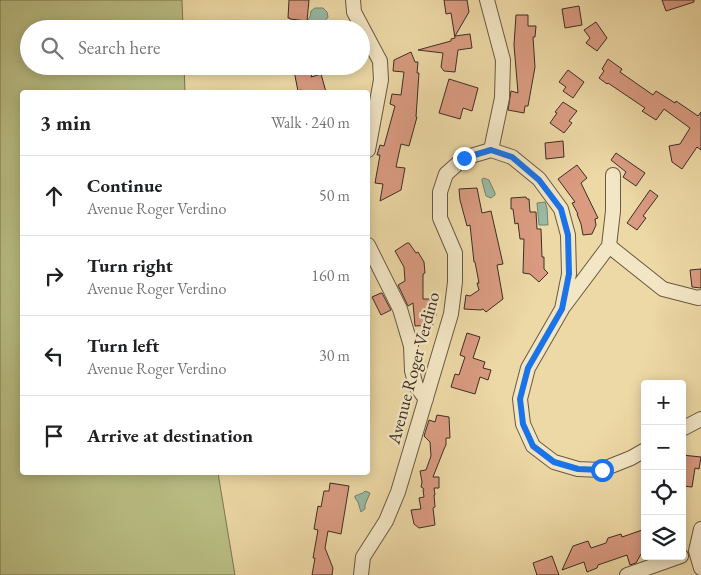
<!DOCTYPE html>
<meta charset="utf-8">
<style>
:root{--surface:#fff;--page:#f6f6f6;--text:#202124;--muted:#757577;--line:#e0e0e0}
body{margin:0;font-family:"EB Garamond",serif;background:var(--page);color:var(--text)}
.controls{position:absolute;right:15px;bottom:15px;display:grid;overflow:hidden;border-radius:5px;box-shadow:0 2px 12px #0003}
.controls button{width:45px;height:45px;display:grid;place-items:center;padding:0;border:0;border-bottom:1px solid var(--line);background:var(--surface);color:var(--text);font:25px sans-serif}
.stop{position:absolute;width:15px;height:15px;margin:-11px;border:4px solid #1a73e8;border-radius:50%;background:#fff}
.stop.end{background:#1a73e8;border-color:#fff;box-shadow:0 1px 5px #0008}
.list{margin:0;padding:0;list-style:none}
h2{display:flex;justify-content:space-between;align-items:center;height:65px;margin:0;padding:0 20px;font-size:21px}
h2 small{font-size:16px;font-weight:400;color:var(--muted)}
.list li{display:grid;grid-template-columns:32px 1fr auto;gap:15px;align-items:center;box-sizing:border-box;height:80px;padding:0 20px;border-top:1px solid var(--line)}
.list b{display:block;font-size:19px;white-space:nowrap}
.list p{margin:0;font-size:16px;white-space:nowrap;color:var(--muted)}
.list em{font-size:16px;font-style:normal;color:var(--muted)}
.icon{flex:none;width:28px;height:28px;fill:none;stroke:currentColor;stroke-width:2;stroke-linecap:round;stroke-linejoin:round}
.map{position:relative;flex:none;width:701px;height:575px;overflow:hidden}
.search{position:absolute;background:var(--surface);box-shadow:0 2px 12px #0003;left:20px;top:20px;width:350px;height:55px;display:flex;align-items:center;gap:12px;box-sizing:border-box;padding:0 18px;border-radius:28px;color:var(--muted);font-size:19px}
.panel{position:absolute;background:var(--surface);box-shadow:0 2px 12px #0003;left:20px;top:90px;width:350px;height:385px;border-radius:5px}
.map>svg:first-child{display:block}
.green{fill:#babf85;stroke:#7b7655}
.water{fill:#9abaa4;stroke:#748271}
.building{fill:#da9b81;stroke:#3c2e25}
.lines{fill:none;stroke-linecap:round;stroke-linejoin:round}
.minor-casing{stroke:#685945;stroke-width:16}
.minor{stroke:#f3e6c5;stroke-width:14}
.route{stroke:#1a73e8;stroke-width:6}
.labels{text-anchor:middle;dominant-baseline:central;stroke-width:4.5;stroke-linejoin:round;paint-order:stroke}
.street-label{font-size:18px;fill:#3c2e25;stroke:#f3e6c5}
</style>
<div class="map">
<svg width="701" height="575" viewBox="0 0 701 575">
<rect width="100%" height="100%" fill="#edd9a6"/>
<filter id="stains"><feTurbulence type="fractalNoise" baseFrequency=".004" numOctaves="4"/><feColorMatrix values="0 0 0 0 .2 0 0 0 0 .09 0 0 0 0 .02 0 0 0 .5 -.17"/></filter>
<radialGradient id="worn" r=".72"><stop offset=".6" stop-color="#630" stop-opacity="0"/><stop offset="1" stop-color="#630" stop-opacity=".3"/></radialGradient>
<!-- green -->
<path class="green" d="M0,0H182L183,29H29V66H184L185,92H22V472L218,473L235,575H0Z"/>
<!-- water -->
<path class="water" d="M315,8H323L327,12L328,17C324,24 320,22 313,22L309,25L308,19L310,17L311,11Z
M484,178L489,180L495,193V195L491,198L486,196L482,181V179Z
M545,202L547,208L548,225H539L537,203Z
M365,491L370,493L365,505V509L361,512L358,502L355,498V496L363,493Z"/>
<!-- building -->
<path class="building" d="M289,0H309L307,21L290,19V18H288Z
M444,0H467L469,12L455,36L470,34L472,48L458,50L455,72L444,71L441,67L443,53L418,50L451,41V39L455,38L451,13L446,14Z
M662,0H694V2L666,11Z
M579,6L582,25L565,28L562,9Z
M516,15H528V26H536L535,37H533L535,67L528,106H525L524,113L508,110L511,91L518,93L514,45Z
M596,22L607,38L597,51L586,43L590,38L584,30Z
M411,52L415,62H418L417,73H419L416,117H417L409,146L401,144L396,167L405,168L401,190L380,201L383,184L375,183L380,155H377L380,145L384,146L395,106L390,104L392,94L401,95L404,72L393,71L394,60Z
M608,59L622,69L620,72L653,95L656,91L675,103L676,101L698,116L701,112V150L697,147L682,169L672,162L669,146L680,144L690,128L664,109L656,120L642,111L645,108L608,83L607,84L599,78L604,71L602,69Z
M293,66H315L311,77L321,74L326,92H306L301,90L298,91Z
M568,70L584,82L573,98L563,91L566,87L559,82Z
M449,79L478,88L472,111L463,108L460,119L439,113Z
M563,102L577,111L569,121L572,123L564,133L550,123L557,113L555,112Z
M563,141L564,157L546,159L545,143Z
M616,153L645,173L636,186L623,177L626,172L611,160Z
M577,165L587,178L581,183L598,218L595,219L596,225L592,234L583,235L581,224L577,214H578L572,203L575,202L558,179Z
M477,188L482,213L491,211L503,264L497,265L503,299L486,312L483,309L481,310L464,309L466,295L470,296L479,290L477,283H479L475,262H474L470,225L467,226L460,200L459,189Z
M650,190L658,196L643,216L646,218L637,230L627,223Z
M526,197L527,199H529L530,212H536L537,229H541L542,257H544V269L548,273L539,282L530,274L523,273L524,239H520L518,223L515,224L513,209H511V198Z
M407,243H409L416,253L418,252L424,262L425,273L423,274V299H431V305H436V316L432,317L433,325L415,326L413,303L408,306L398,285L405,281L404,267L395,251Z
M701,269V288L692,287L690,270Z
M381,293H382L391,310L381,315L372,297Z
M467,333L480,337L473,358L485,362L483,368L491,370L488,380L480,377L475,394L451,387L455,374L459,375L465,357L460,355Z
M437,415L449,417L450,438H446V445L444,449L433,477H439V488H434L435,495H434L435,507L433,508L435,525L419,528L414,524L411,510L421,509L419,498L424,497L423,490H424L423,488L421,487L422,482L420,471L426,470L431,456L430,442L424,436L429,420L435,422Z
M682,455L701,457L699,469L695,468L692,487L682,486Z
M330,483L349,486L341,534L328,531L325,548L333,568L332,575H312L315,558H313L318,530L314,529L318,506L321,507L324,491H329Z
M645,529V547L636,563L630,565L627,555L598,565L597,568L587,572L584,562L562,570L573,546L588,541L591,548L606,543L608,538L621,534L622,537Z
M552,556L559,575H537L533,563Z"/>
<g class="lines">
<defs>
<path id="minor" d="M353,0L354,12L380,61L381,80L368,150
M487,0L503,60L502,98L491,150
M368,245L400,309L411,346L412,371L416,386L426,399
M609,246L663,289L698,298L701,297
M564,306L609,246L613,211V175
M682,429L701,419
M701,529L696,551L701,568
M361,575L363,557L386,521L398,492L451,314L455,282V253L440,218V192L446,174L464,158L491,150L512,157L539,179L561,209L568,235L569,274L562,309L528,368L520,399L523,424L533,446L554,462L578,469L601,470L631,458L645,450
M627,575L681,556"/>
</defs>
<!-- minor casing -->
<use href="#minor" class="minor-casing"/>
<!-- minor -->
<use href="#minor" class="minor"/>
</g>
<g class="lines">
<!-- route -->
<path class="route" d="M464,158L491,150L512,157L539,180L561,209L568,235L569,274L562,309L528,368L520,399L523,424L533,446L554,462L578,469L602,470"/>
</g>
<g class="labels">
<!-- street labels -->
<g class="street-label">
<text transform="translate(413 368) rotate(-75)">Avenue Roger Verdino</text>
</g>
</g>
<rect width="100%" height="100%" filter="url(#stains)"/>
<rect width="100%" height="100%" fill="url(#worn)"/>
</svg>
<div class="controls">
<button>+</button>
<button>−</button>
<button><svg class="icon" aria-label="locate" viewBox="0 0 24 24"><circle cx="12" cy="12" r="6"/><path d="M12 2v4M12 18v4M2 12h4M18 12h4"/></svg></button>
<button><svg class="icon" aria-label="layers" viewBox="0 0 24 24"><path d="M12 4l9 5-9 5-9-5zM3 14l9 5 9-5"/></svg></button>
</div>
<div class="stop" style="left:602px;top:470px"></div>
<div class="stop end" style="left:464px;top:158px"></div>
<div class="search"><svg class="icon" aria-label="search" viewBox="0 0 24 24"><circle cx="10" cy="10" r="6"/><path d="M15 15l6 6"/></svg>Search here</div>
<section class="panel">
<h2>3 min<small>Walk · 240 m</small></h2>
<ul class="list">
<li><svg class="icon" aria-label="ahead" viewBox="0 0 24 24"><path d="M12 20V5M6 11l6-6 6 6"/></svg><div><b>Continue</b><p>Avenue Roger Verdino</p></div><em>50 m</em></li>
<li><svg class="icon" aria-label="right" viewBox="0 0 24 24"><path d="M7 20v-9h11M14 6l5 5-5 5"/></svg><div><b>Turn right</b><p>Avenue Roger Verdino</p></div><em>160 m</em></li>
<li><svg class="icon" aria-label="left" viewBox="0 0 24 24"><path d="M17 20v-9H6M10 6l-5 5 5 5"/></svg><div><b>Turn left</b><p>Avenue Roger Verdino</p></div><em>30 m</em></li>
<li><svg class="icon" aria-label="arrive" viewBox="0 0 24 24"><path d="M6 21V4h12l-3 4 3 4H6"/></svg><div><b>Arrive at destination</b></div></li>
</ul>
</section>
</div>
